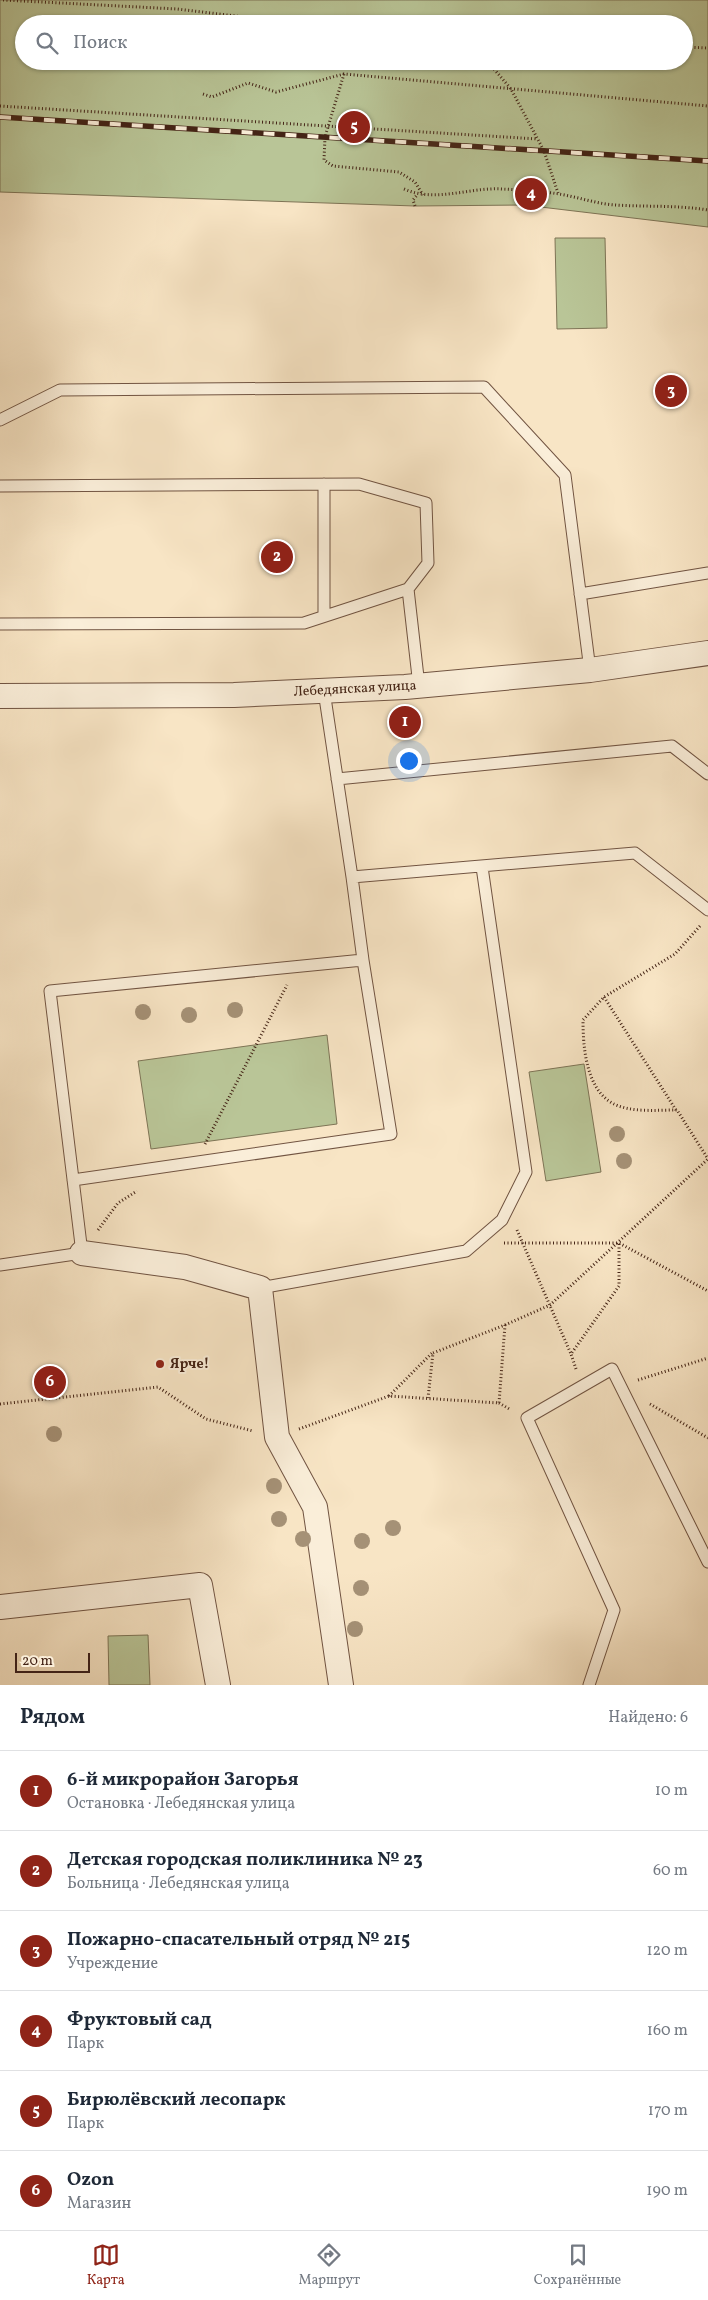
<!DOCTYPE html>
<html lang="ru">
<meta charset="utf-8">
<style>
:root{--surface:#fff;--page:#f2f2f3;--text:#1f2937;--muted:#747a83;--line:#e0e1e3;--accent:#8f2418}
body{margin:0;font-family:Vollkorn,serif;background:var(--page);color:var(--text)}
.scale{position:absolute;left:15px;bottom:12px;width:75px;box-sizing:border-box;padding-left:5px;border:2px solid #442416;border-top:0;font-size:14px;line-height:18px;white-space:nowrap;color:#442416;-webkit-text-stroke:4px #faeed9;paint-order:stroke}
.you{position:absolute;left:408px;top:760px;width:18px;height:18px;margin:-12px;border:4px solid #fff;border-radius:50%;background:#1a73e8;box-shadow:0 0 0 8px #1a73e833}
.badge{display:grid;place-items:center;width:32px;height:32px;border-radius:50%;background:var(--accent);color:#fff;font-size:16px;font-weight:700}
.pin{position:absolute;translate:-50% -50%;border:2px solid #fff;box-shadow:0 1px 5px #0006}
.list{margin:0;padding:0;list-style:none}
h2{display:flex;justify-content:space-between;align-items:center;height:65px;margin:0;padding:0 20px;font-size:21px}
h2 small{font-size:16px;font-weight:400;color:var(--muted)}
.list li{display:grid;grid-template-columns:32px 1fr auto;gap:15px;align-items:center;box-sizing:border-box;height:80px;padding:0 20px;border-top:1px solid var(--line)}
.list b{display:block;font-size:19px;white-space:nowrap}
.list p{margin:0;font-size:16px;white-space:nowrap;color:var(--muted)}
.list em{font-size:16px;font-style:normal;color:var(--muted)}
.icon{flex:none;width:28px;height:28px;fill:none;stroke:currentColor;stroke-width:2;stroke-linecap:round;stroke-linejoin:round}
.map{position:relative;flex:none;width:708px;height:1685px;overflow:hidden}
.search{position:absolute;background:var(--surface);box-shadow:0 1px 4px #0004;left:15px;right:15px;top:15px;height:55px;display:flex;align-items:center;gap:12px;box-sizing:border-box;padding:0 18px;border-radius:28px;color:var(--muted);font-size:19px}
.sheet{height:545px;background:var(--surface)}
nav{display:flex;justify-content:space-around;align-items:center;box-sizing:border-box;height:70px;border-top:1px solid var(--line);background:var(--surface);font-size:14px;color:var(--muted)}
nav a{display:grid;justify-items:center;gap:2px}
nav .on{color:var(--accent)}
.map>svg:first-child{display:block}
.green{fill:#b9c597;stroke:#7e7456;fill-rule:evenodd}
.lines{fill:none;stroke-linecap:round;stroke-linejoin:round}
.lane-casing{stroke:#715442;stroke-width:13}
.street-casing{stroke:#715442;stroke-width:26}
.path{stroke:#442416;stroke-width:3;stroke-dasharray:1 2.5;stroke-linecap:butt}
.lane{stroke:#faeed9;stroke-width:11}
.street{stroke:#faeed9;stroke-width:24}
.rail-casing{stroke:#442416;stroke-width:5.5}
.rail{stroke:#faeed9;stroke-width:4;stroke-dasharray:11;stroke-linecap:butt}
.tree{fill:#a59176}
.poi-dot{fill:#8f2418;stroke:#faeed9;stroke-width:2}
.labels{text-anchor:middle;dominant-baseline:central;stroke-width:4;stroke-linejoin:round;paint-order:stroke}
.street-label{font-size:14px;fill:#442416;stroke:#faeed9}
.poi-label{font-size:14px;font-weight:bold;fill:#442416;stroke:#faeed9;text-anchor:start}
</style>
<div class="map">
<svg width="708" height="1685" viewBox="0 0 708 1685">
<rect width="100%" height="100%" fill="#f8e5c5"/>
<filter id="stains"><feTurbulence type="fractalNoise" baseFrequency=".004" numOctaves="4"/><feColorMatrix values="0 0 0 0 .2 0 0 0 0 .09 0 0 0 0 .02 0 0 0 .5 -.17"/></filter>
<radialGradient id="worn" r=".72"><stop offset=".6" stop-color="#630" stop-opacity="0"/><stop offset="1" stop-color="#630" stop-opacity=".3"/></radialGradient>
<!-- green -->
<path class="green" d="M0,0H708V227L524,205L415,206L0,192ZM24,24H684V61H24Z
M555,238H605L607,328L557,329Z
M327,1035L337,1124L151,1149L138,1061Z
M584,1064L601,1172L546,1181L529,1072Z
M148,1635L150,1685H109L108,1636Z"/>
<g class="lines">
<defs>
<path id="lane" d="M0,420L60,390L484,387L565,475L590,670
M324,484V616
M0,486L359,484L426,503L428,563L408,589L304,623L0,624
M408,589L419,686
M580,594L708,573
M324,691L352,877L635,853L708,910
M337,779L672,746L708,774
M73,1180L391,1134L363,960
M0,1265L82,1253L50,991L363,960L352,877
M260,1288L466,1251L502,1220L526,1172L482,867
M589,1685L614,1610L527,1418L612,1369L708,1562"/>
<path id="street" d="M0,696L234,695L405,687L590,670L708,653
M82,1253L185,1267L260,1288L277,1437L315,1507L341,1685
M0,1607L200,1585L218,1685"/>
</defs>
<!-- lane casing -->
<use href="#lane" class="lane-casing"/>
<!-- street casing -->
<use href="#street" class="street-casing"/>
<!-- path -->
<path class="path" d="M3,0L177,9L303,24
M684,47L708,48
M494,69L511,89L544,151L558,193
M344,74L325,137L324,160L333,166L399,172L415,182L423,195
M203,94L212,97L248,83L276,92L344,74L708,106
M0,106L538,139
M404,189C436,203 469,187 502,189C521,190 541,191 559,194C578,197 597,204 616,205C647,207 677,205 708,210
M415,206L413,200L417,195
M700,926L675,954L604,997L583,1020C583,1047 586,1088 612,1103C630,1113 657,1110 677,1110L708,1159
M604,997L676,1110
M205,1144L287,985
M98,1230L118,1203L137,1191
M517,1230L571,1354
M504,1243H619L708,1291
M505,1325L550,1305L708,1159
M576,1369L571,1354L619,1286V1243
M638,1380L708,1358
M389,1396L432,1353
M499,1403L511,1410
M0,1404L158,1387L206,1419L253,1431
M650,1404L708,1438
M299,1429L389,1396L499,1403L505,1325L433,1353L428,1398"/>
<!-- lane -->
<use href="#lane" class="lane"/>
<!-- street -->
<use href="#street" class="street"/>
<defs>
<path id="rail" d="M0,117L708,161"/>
</defs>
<!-- rail casing -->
<use href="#rail" class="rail-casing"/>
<!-- rail -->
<use href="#rail" class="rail"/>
</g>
<!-- trees -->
<g class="tree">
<circle cx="235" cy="1010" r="8"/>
<circle cx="143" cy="1012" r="8"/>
<circle cx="189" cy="1015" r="8"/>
<circle cx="617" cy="1134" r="8"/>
<circle cx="624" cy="1161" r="8"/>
<circle cx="54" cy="1434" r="8"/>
<circle cx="274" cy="1486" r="8"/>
<circle cx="279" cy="1519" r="8"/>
<circle cx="393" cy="1528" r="8"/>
<circle cx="303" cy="1539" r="8"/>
<circle cx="362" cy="1541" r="8"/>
<circle cx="361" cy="1588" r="8"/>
<circle cx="355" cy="1629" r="8"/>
</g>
<!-- markers -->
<circle class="poi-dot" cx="160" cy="1364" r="5"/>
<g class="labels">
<!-- street labels -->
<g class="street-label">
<text transform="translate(355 689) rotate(-3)">Лебедянская улица</text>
</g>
<!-- poi labels -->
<g class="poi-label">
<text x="170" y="1364">Ярче!</text>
</g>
</g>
<rect width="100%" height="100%" filter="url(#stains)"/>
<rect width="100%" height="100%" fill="url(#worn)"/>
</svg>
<div class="scale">20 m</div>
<div class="you"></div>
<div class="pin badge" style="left:405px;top:722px">1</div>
<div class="pin badge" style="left:277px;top:557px">2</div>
<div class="pin badge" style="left:671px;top:391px">3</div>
<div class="pin badge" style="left:531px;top:194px">4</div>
<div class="pin badge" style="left:354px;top:127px">5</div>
<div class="pin badge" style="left:50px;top:1382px">6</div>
<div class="search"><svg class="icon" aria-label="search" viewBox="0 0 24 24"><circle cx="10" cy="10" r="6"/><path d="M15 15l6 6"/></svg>Поиск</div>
</div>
<section class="sheet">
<h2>Рядом<small>Найдено: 6</small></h2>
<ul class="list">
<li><span class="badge">1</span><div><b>6-й микрорайон Загорья</b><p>Остановка · Лебедянская улица</p></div><em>10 m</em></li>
<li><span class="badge">2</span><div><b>Детская городская поликлиника № 23</b><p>Больница · Лебедянская улица</p></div><em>60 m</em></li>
<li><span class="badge">3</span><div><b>Пожарно-спасательный отряд № 215</b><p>Учреждение</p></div><em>120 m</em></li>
<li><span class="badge">4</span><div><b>Фруктовый сад</b><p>Парк</p></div><em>160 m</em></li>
<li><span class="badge">5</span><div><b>Бирюлёвский лесопарк</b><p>Парк</p></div><em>170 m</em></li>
<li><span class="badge">6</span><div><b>Ozon</b><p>Магазин</p></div><em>190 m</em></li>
</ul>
</section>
<nav>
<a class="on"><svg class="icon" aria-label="map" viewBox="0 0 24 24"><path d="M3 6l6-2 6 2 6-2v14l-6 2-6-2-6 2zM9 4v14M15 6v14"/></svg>Карта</a>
<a><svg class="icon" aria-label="directions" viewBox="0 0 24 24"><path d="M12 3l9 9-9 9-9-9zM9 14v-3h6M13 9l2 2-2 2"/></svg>Маршрут</a>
<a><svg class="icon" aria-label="saved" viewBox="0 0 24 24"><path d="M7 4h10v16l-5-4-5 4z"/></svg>Сохранённые</a>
</nav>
